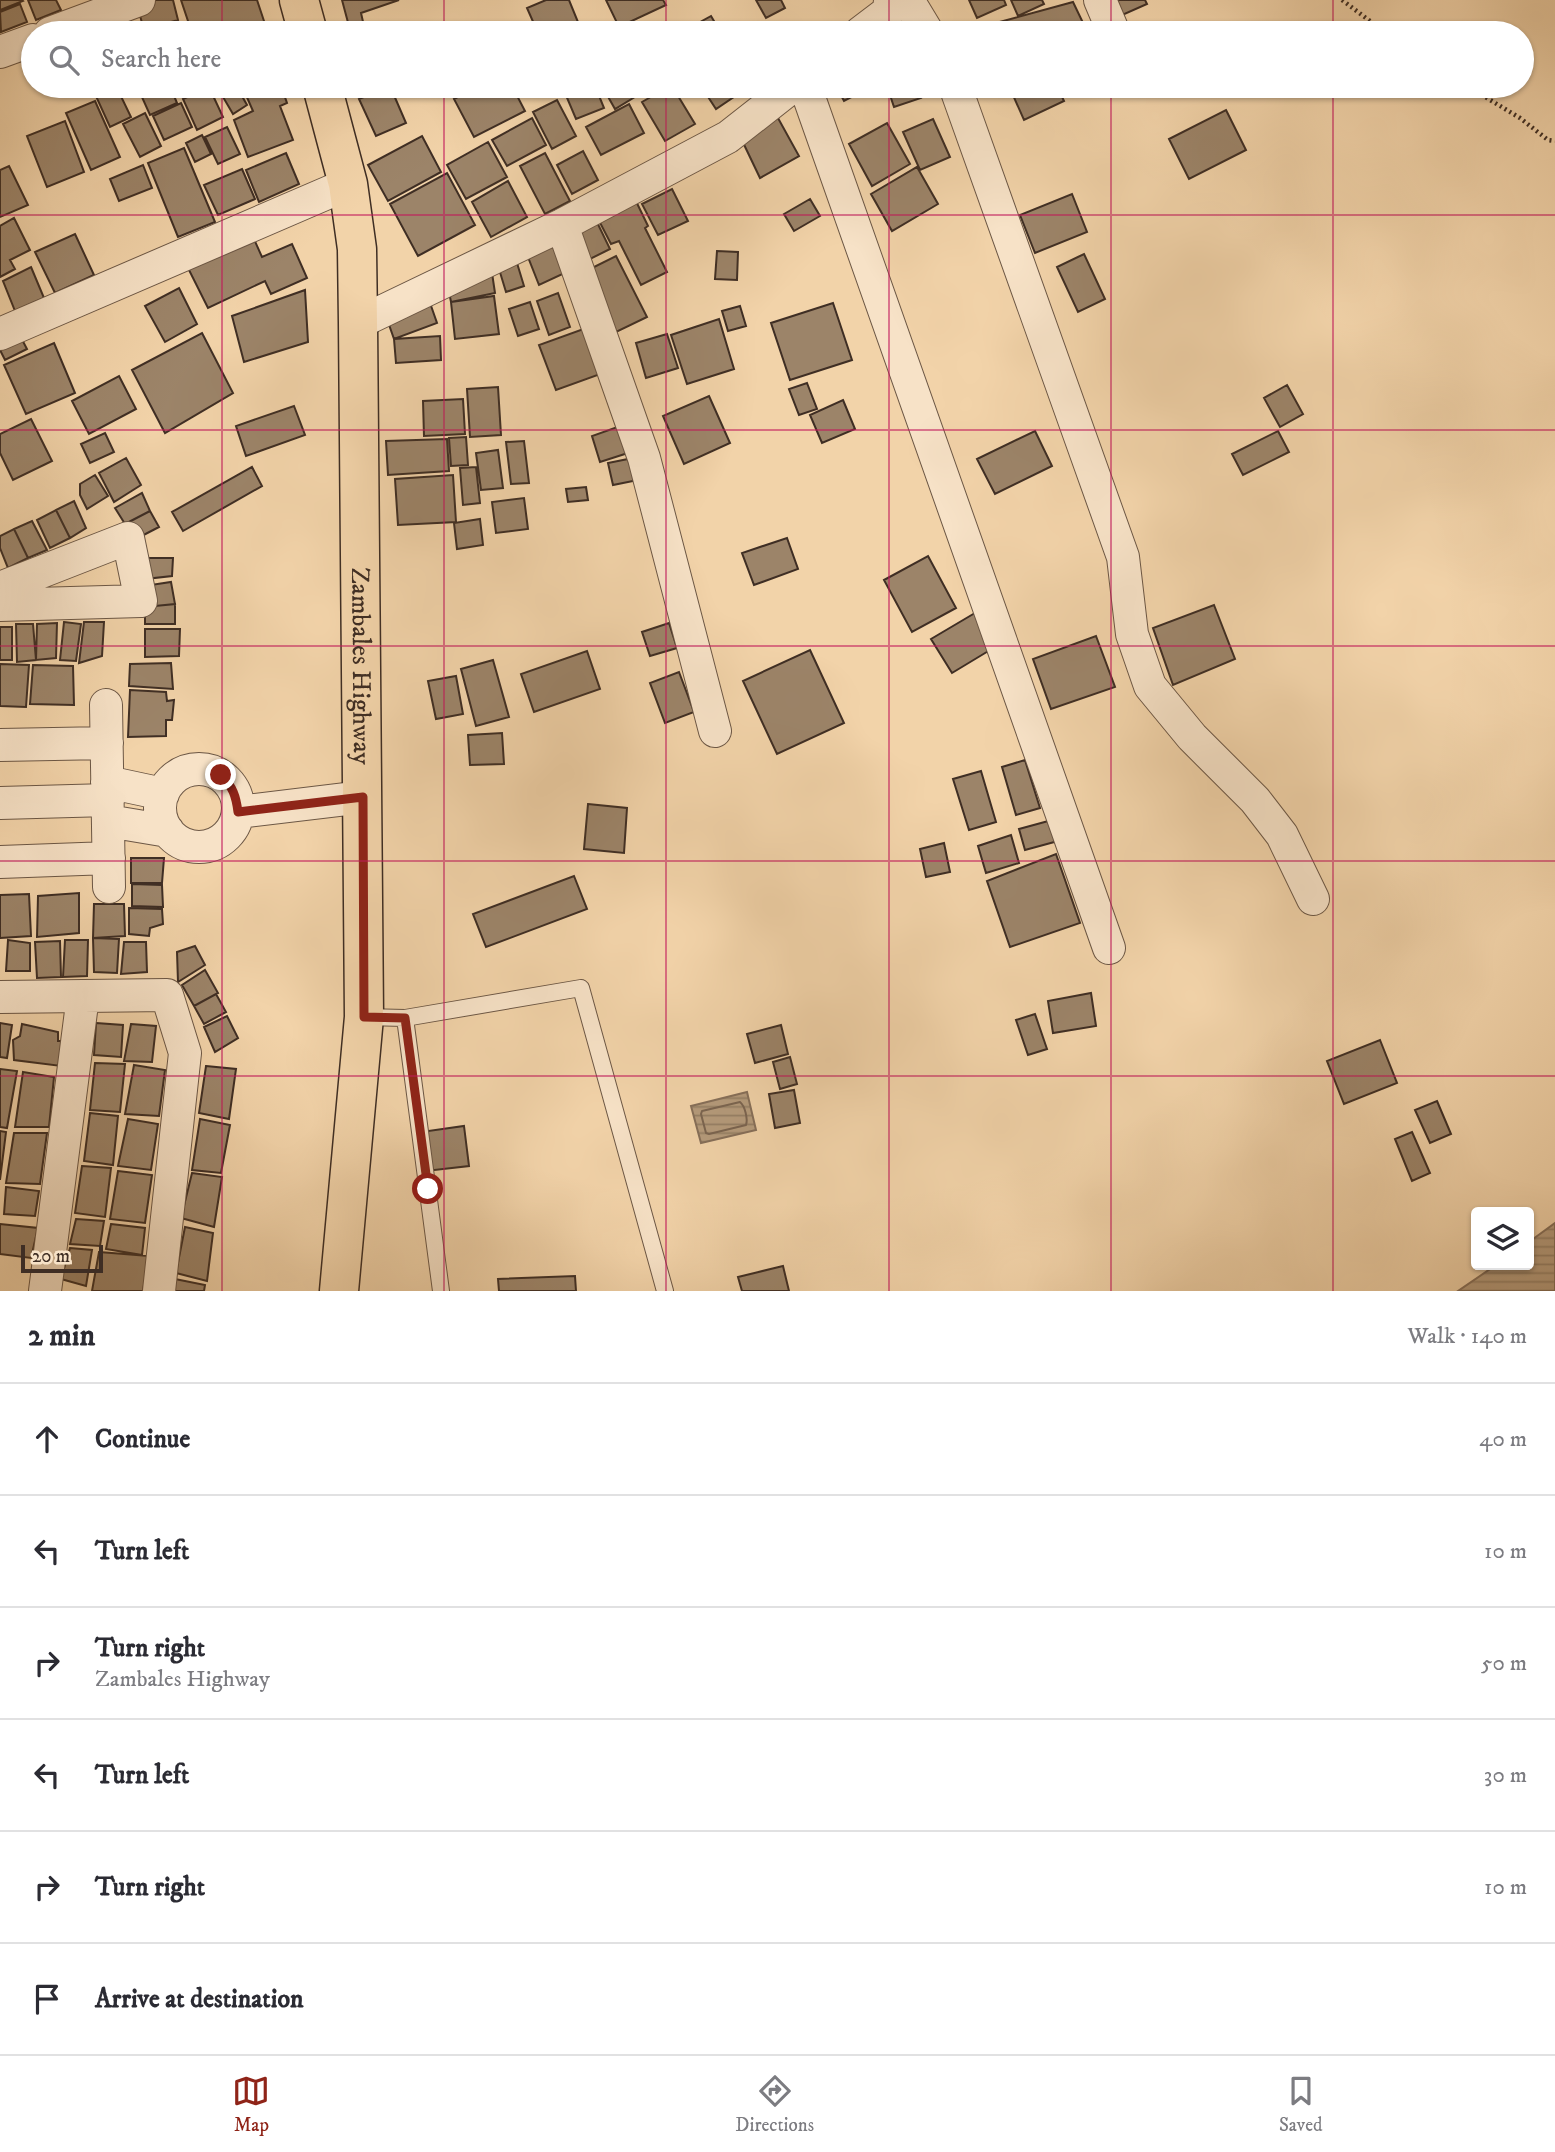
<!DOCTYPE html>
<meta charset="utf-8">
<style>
:root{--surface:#fff;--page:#f7f7f7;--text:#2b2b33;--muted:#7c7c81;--line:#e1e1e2;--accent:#8f2418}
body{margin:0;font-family:"IM FELL DW Pica",serif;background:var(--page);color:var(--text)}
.controls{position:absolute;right:21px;bottom:21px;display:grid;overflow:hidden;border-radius:7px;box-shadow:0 2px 5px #0004}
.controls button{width:63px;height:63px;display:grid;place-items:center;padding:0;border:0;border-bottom:2px solid var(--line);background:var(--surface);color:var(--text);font:35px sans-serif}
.scale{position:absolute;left:21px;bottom:18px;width:82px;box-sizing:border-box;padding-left:7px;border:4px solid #3f2e24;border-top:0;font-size:19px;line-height:24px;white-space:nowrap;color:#3f2e24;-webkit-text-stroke:5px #f7e2c7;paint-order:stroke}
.stop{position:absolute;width:21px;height:21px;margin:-16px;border:5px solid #8f2418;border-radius:50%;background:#fff}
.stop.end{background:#8f2418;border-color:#fff;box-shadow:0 2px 7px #0008}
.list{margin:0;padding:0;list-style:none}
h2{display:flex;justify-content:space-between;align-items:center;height:91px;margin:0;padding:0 28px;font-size:30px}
h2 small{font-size:23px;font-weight:400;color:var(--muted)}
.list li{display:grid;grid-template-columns:46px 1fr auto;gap:21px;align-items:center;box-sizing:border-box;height:112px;padding:0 28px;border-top:2px solid var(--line)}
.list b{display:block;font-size:26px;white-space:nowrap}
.list p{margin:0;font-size:23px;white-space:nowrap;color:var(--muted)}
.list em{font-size:23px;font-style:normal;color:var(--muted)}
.icon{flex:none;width:38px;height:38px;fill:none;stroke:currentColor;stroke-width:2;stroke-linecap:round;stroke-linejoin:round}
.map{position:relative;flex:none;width:1555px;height:1291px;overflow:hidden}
.search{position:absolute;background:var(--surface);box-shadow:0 2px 5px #0004;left:21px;right:21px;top:21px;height:77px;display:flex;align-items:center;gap:18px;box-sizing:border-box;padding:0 24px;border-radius:38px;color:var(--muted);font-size:26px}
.sheet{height:763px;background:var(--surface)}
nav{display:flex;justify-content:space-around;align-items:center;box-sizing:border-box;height:98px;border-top:2px solid var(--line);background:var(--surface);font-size:19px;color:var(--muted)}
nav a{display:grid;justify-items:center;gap:4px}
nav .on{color:var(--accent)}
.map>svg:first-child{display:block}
.water{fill:url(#water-rules);stroke:#866f59;stroke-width:2}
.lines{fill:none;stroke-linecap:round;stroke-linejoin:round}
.shore{stroke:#7a6450;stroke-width:2}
.building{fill:#9c8469;stroke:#3f2e24;stroke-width:2}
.lane-casing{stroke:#6c5745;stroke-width:18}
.street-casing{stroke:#6c5745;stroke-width:34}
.primary-casing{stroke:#3f2e24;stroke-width:41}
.path{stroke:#3f2e24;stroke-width:4.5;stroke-dasharray:2 3.5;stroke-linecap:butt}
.lane{stroke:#f7e2c7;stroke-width:16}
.street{stroke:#f7e2c7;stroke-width:32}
.primary{stroke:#f2d3a9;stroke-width:38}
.route{stroke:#8f2418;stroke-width:9}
.grid{fill:none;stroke:#c2185b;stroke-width:2;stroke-opacity:0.55}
.labels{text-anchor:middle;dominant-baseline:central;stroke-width:5;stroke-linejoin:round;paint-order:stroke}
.street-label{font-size:26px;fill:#3f2e24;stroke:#f7e2c7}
</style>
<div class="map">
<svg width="1555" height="1291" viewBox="0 0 1555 1291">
<defs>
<pattern id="water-rules" width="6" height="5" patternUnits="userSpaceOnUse" patternTransform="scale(1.75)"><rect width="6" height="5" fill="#b59b7c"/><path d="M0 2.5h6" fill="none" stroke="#957f65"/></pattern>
</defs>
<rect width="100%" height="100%" fill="#f2d3a9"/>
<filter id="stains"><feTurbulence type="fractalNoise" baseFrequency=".00286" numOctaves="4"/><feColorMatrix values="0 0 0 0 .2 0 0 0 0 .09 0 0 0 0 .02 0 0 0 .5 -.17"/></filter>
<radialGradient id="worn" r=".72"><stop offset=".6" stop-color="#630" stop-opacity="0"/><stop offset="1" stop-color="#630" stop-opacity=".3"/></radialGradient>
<!-- water -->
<path class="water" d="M747,1092L756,1130L701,1143L691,1106Z
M1555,1223V1291H1458L1496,1265H1529V1242Z"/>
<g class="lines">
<!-- shore -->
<path class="shore" d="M740,1102C745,1106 748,1119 746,1125L709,1134L706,1133L701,1114L702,1111Z"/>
</g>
<!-- building -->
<path class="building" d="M0,0H22L23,1L0,10Z
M28,0H56L61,10L36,20Z
M153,0H173L178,20L144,30L137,5Z
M181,0H257L265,24L238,33H192Z
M342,0H399L361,13L364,26L350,30Z
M546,0H569L580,27L567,33H538L527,8Z
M606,0H663L666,5L619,27Z
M756,0H781L785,8L766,18Z
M969,0H1004L1006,5L977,18Z
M1011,0H1042L1044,4L1018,16Z
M1102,0H1145L1147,4L1111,20Z
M1073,2L1086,29L1071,33H1000L996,23Z
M20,4L27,22L1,32L0,12Z
M900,10L913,33H875Z
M711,16L721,33H699L695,25Z
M184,23L188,33H153Z
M1425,23L1430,33H1405Z
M112,86H116L131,117L110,127L95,94Z
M137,86H170L177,103L150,115Z
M210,86H235L214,96Z
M242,86H281L287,103L280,106L293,140L248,157L234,120L253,111Z
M390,86L406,123L376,136L359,99Z
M432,86H458L438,96Z
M478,86H512L525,111L474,137L454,99Z
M540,86H565L545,96Z
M583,86H595L604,108L576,119L565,93Z
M602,86H639L643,92L615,109Z
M670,86H672L695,124L665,141L642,102Z
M701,86H750L716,109Z
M836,86H870L871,87L844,101Z
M887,86H916L921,98L894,107Z
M1009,86H1057L1064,101L1024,120Z
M209,87L223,117L197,130L183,99Z
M238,89L247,105L233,114L223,97Z
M557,100L576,136L552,149L533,112Z
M95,101L120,157L91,170L66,113Z
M181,103L192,127L164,140L153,116Z
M629,104L644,133L601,155L586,127Z
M773,109L799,156L760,178L738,132Z
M1226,110L1246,150L1189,179L1169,139Z
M145,113L161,146L140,157L123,124Z
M532,118L546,145L507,166L492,140Z
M933,119L950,157L920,170L903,132Z
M65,121L84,172L47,187L27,136Z
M887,123L910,164L872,186L849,144Z
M227,127L240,154L218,164L205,137Z
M202,135L211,154L195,162L186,143Z
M422,136L441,172L388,201L368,165Z
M488,142L507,177L466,199L447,165Z
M184,148L215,222L178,237L148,163Z
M583,151L598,180L572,194L557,165Z
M286,153L299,184L259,202L246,170Z
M545,153L570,201L545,214L520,166Z
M143,165L152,188L119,201L110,179Z
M9,166L28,205L0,217V170Z
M917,167L938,204L892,231L871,194Z
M242,169L255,199L218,215L204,185Z
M447,173L475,225L418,256L390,204Z
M508,181L527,217L491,237L472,202Z
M672,189L688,221L658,235L642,204Z
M1072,194L1087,232L1035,253L1020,215Z
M633,195L648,226L645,228L667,272L641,285L619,241L611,244L595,213Z
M810,199L820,216L794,231L784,214Z
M594,216L610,249L584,262L567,229Z
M14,218L30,250L10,260L15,269L0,277V226Z
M249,228L262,257L292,244L307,278L271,294L265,281L208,308L183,258Z
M75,234L94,275L55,293L35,252Z
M556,237L569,271L539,285L526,252Z
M717,251L738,252L737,280L715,279Z
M1084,254L1105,299L1078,312L1057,267Z
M616,256L647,317L614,333L584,272Z
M517,263L524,286L506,292L499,269Z
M31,267L44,298L15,311L3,281Z
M492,273L495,293L451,302L447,281Z
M179,288L197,324L165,342L145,306Z
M305,290L308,342L244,362L232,316Z
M558,293L570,327L549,335L537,301Z
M494,296L499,334L455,339L451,302Z
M429,300L437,323L394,339L386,316Z
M530,302L539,329L518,336L509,309Z
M833,303L852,360L790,380L771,323Z
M740,306L746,326L728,331L722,311Z
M719,319L734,369L687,384L671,335Z
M589,327L606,372L556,390L539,345Z
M17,330L27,349L5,360L0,350V338Z
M202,333L233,393L165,433L132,370Z
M667,334L678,368L646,378L636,343Z
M440,336L441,360L396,363L394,339Z
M54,343L75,393L26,414L4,365Z
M119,376L136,409L89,434L72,401Z
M807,383L817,409L799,415L789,389Z
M1287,385L1303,414L1280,427L1264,398Z
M498,387L501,435L470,437L467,389Z
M709,396L730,443L684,464L663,416Z
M463,399L465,434L424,436L423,401Z
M843,400L855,429L822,443L810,415Z
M294,406L305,435L246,456L236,426Z
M31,419L52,461L13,480L0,453V434Z
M623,425L631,452L600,462L592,436Z
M1035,431L1052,466L995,494L977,459Z
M1278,431L1289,452L1243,475L1232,454Z
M105,433L114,452L90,463L81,444Z
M466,437L468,465L451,466L449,438Z
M447,439L449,471L388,475L386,441Z
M524,441L529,483L511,484L506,442Z
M498,450L503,488L481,490L476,453Z
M126,458L141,485L114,502L99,473Z
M633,458L638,480L613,485L608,463Z
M252,467L262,486L183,531L172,512Z
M476,467L480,503L463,505L460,468Z
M95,475L108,496L87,509L80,495V484Z
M453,475L456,522L398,525L395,479Z
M586,487L588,500L568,502L566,489Z
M142,493L150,511L125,524L115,508Z
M524,498L528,529L496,533L492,502Z
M74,501L86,528L70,538L56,510Z
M56,510L70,538L50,548L37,520Z
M150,511L159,527L132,541L125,524Z
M480,519L483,545L457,549L454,523Z
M32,521L47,550L28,558L14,529Z
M14,529L28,558L8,568L0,548V536Z
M787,538L798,569L754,585L742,553Z
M928,556L956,608L912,632L884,580Z
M147,558H173L172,576L145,579Z
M171,582L175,604L145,607L144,586Z
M175,604V624H145V607Z
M1214,605L1235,659L1173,685L1153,628Z
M980,610L1000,644L952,673L931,639Z
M64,622L81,624L76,661L60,660Z
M84,622H104L102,656L79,663Z
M57,623L56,658L36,660L37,624Z
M669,623L677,648L650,656L642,632Z
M16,624H33L36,660L17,662Z
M0,627H12V660H0Z
M145,629H180L179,656L145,657Z
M1096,636L1115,687L1051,709L1033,659Z
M810,650L844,723L777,754L743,681Z
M587,651L600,689L534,712L521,674Z
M493,660L509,717L476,726L461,669Z
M171,663L173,689L129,686L130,664Z
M0,664L29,665L26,707L0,706Z
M33,665L73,666L74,705L30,704Z
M679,672L694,712L665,723L650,683Z
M456,676L463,714L436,719L428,681Z
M130,690L166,692L167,701L174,700L172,720H166V736L128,737Z
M502,733L504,764L470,765L468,735Z
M1025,760L1040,808L1016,815L1002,767Z
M981,771L996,822L969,830L953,779Z
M588,804L627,808L624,853L584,849Z
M1052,820L1058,841L1025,850L1019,829Z
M1011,835L1019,863L986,873L978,846Z
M944,843L950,872L926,877L920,849Z
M1056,854L1080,923L1010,947L987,881Z
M131,858H164L162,883H131Z
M574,876L587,909L486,947L473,914Z
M132,884L162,885L163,907L132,906Z
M79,893V933L37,937L38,896Z
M29,894L31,936L0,938V895Z
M94,904H124L125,936L93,938Z
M129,908L162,909L163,924L150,928L149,936L129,934Z
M93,938L119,939L117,973L94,972Z
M8,940L30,943V971H6Z
M65,940H88L87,976L63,977Z
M60,941L61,977L37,978L35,942Z
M124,942H146L147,972L121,974Z
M195,946L205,965L178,982L177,952Z
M205,970L218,993L194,1006L182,985Z
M1091,993L1096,1026L1053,1033L1048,1001Z
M216,994L226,1012L204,1024L194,1006Z
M1035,1014L1047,1049L1028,1055L1016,1020Z
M227,1016L238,1038L215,1052L204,1027Z
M0,1023L12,1025L7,1058L0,1057Z
M96,1023L123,1025L121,1057L94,1055Z
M22,1024L58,1032V1041H63L61,1066L14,1060L13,1040L20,1036Z
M131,1024L156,1026L152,1062L124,1061Z
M781,1025L788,1054L755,1063L747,1034Z
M1380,1040L1397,1083L1344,1104L1327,1061Z
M790,1057L797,1084L780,1089L773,1062Z
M95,1063L125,1064L120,1112L90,1110Z
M134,1065L165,1070L159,1116L125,1114Z
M206,1066L236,1069L229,1119L199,1113Z
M0,1069L17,1071L7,1128L0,1127Z
M23,1072L54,1077L49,1127H15Z
M794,1090L800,1123L775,1128L769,1094Z
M1437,1101L1451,1134L1430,1143L1415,1110Z
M90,1113L118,1116L113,1165L84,1161Z
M128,1119L158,1124L151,1170L118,1166Z
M200,1119L230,1125L221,1173L192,1170Z
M464,1126L469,1166L426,1171L421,1132Z
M0,1131L6,1132L0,1180Z
M1412,1132L1430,1173L1412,1181L1395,1139Z
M14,1133H47L40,1184L6,1183Z
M82,1166L111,1168L105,1217L75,1213Z
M118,1171L152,1175L145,1223L110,1219Z
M192,1173L222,1177L214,1227L181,1218Z
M6,1187L39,1191L35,1216L4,1214Z
M76,1219L104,1221L100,1246L70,1244Z
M0,1224L38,1228L31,1258L0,1254Z
M111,1224L145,1228L142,1255L106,1249Z
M185,1227L213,1233L207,1281L176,1273Z
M70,1248L92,1250L86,1286L61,1279Z
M99,1252L149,1256L143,1291H92Z
M783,1266L789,1291H742L738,1277Z
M575,1276L576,1291H499L498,1279Z
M175,1279L205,1285L204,1291H174Z"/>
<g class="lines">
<defs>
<path id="lane" d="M364,1017L405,1018L581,988L665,1291
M405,1018L441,1291"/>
<path id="street" d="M908,0L928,33
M1100,0L1114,33
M50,33L139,0
M860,33L889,11L890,0
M0,52L33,40
M805,86L1109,948
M955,86L1123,557L1132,634L1150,686L1192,737L1255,800L1282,835L1313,899
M562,225L644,458L715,731
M358,323L562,225L728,137L793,86
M0,334L348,184
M0,588L128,538L141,601L0,605
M106,705L109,887
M0,745L107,743
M160 808a39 39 0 1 1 78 0a39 39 0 1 1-78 0Z
M107,782L163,794
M0,803L108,800
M238,812L363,797
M108,821L168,831
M0,862L109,858
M0,997L167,995L185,1053L159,1291
M45,1291L83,996"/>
<g id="primary">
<path d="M299,0L308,33"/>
<path id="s1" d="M322,86L348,184L357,249L358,323L364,1017L339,1291"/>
</g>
</defs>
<!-- lane casing -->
<use href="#lane" class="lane-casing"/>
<!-- street casing -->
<use href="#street" class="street-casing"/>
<!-- primary casing -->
<use href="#primary" class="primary-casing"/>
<!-- path -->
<path class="path" d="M1342,0L1386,33
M1467,86L1520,118L1548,140L1555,141"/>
<!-- lane -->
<use href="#lane" class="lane"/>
<!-- street -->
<use href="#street" class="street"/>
<!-- primary -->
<use href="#primary" class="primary"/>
</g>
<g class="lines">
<!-- route -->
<path class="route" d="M221,775C233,787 236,796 238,812L363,797L364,1017L405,1018L428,1189"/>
</g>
<!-- grid -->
<path class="grid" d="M222,0V33M444,0V33M666,0V33M889,0V33M1111,0V33M1333,0V33M222,86V1291M444,86V1291M666,86V1291M889,86V1291M1111,86V1291M1333,86V1291M0,215H1555M0,430H1555M0,646H1555M0,861H1555M0,1076H1555"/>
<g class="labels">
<!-- street labels -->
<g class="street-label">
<text stroke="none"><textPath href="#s1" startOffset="584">Zambales Highway</textPath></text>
</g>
</g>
<rect width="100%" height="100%" filter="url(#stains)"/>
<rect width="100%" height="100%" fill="url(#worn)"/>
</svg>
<div class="controls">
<button><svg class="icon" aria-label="layers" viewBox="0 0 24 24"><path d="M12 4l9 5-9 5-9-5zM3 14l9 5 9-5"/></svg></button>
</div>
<div class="scale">20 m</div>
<div class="stop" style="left:428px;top:1189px"></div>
<div class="stop end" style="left:221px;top:775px"></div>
<div class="search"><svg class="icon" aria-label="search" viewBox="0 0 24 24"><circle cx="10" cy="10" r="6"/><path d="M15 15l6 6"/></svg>Search here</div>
</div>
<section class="sheet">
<h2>2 min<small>Walk · 140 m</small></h2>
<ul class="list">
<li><svg class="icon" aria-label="ahead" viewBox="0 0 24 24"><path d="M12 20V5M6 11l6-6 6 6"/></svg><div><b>Continue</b></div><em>40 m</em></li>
<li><svg class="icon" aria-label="left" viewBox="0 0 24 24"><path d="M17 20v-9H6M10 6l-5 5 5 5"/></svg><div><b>Turn left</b></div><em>10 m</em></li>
<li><svg class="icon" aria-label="right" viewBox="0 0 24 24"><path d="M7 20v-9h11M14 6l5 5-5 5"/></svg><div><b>Turn right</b><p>Zambales Highway</p></div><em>50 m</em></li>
<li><svg class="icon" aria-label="left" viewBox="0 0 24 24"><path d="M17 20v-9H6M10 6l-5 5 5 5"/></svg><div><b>Turn left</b></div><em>30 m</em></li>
<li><svg class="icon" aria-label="right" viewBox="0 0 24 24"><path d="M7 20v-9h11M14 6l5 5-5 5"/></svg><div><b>Turn right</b></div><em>10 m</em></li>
<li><svg class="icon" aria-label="arrive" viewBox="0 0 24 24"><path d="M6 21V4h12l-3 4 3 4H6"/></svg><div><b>Arrive at destination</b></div></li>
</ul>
</section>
<nav>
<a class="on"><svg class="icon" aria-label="map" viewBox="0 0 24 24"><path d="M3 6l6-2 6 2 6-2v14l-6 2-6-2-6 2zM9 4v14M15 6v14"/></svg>Map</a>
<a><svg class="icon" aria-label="directions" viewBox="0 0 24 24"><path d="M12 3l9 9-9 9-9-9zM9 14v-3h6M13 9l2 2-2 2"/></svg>Directions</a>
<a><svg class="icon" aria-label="saved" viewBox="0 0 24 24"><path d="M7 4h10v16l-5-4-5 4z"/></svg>Saved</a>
</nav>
